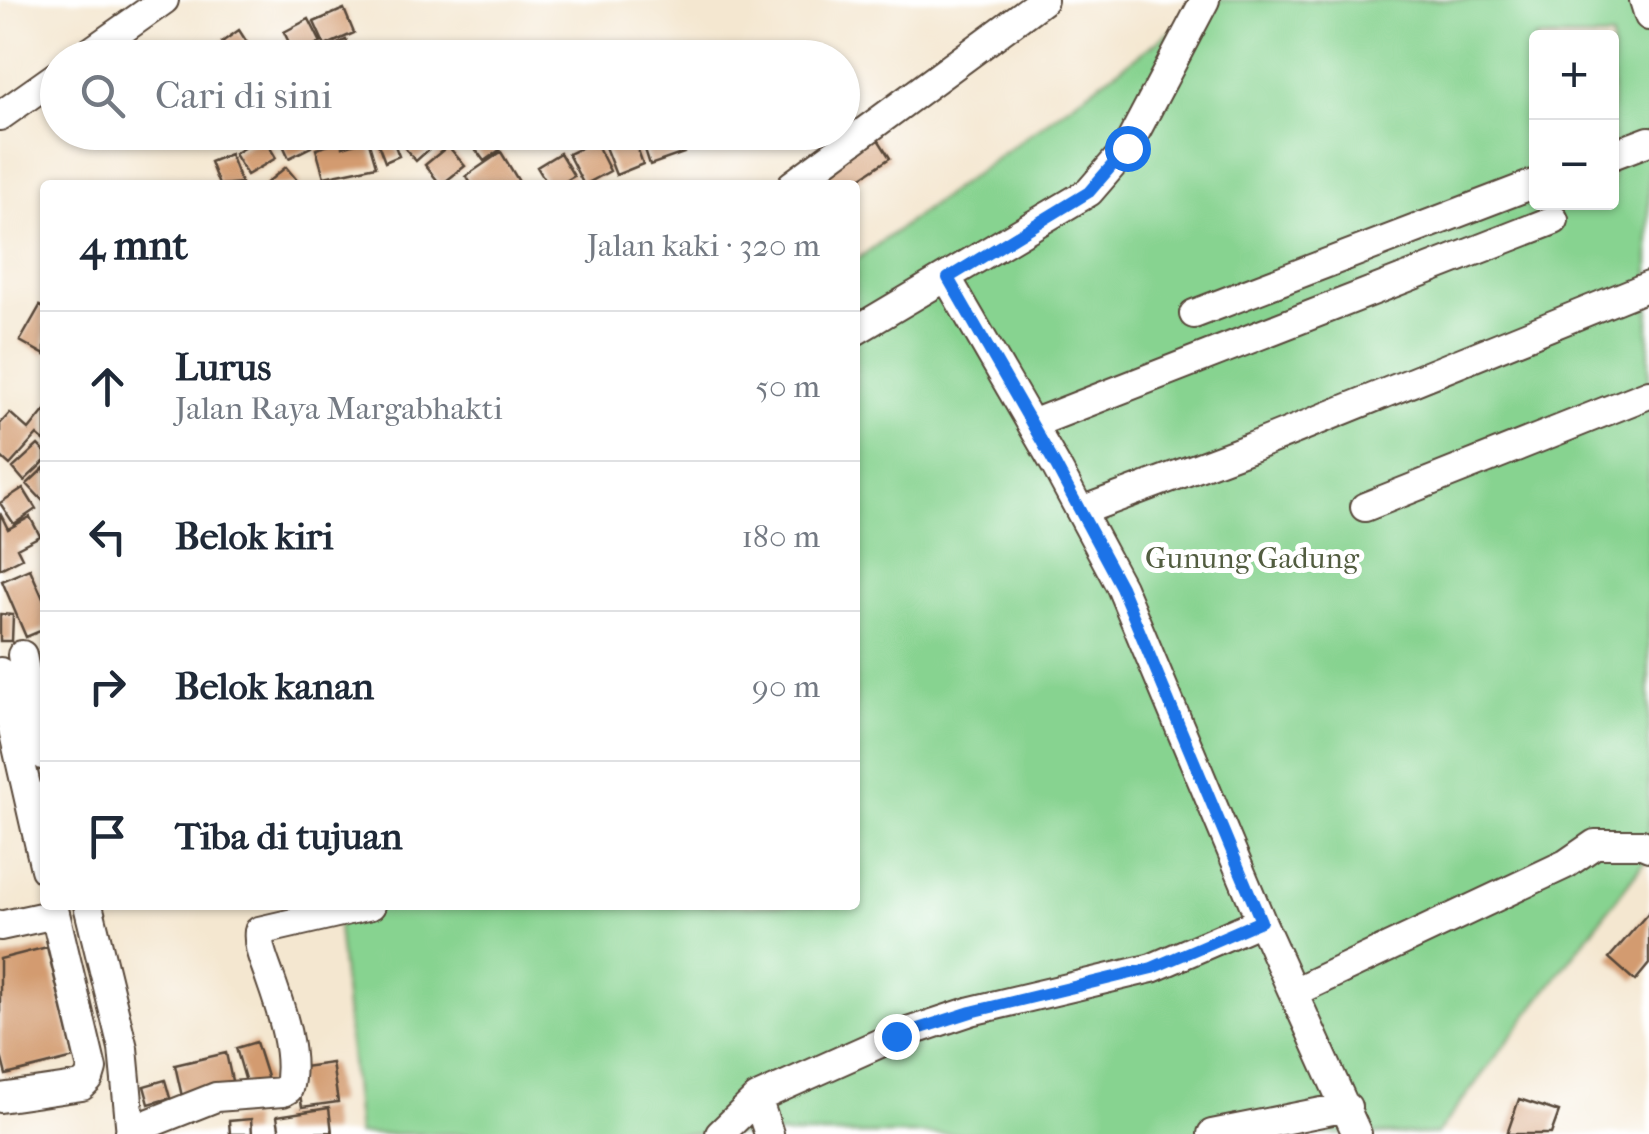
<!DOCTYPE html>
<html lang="id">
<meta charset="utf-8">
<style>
:root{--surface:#fff;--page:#f6f6f7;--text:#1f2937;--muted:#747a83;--line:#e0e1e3}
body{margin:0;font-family:"IM FELL French Canon",serif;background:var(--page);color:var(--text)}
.controls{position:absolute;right:30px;top:30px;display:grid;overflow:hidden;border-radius:10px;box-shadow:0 2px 8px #0004}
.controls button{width:90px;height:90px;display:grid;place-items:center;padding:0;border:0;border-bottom:2px solid var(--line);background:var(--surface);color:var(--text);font:50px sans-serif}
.stop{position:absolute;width:30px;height:30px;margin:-22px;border:8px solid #1a73e8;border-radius:50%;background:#fff}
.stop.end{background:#1a73e8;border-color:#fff;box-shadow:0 2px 10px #0008}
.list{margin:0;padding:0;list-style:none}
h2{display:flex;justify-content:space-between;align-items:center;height:130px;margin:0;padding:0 40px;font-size:42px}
h2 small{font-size:32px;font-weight:400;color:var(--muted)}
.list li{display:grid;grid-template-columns:65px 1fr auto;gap:30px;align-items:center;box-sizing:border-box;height:150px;padding:0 40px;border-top:2px solid var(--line)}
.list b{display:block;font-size:38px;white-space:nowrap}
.list p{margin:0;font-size:32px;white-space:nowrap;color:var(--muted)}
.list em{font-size:32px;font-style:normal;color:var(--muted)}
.icon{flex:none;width:55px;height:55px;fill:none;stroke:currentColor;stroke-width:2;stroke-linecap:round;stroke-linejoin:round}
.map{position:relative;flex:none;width:1649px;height:1134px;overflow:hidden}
.search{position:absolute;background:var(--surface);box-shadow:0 2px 8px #0004;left:40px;top:40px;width:820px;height:110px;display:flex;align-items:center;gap:25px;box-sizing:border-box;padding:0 35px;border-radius:55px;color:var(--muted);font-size:38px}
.panel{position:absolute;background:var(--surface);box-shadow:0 2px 8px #0004;left:40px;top:180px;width:820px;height:730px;border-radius:10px}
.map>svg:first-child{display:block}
.green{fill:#87d390;stroke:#617e57;stroke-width:2.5;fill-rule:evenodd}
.building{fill:#d39b6f}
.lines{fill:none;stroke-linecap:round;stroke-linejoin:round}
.minor-casing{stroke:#574639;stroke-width:32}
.minor{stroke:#fff;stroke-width:28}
.route{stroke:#1a73e8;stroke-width:12}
.labels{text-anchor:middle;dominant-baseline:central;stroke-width:10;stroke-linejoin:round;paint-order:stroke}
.park-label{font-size:30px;fill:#525d40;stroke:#fff}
</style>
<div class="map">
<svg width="1649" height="1134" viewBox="0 0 1649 1134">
<rect width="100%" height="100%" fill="#fff"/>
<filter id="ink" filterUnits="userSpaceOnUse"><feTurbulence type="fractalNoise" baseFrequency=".01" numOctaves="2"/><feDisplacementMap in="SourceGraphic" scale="20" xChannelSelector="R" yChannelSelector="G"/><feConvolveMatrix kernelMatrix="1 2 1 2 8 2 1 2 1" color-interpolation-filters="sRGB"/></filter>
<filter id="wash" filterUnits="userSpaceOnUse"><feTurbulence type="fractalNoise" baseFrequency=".0048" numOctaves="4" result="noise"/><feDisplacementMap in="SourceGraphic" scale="40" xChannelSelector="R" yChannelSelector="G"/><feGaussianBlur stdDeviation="2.25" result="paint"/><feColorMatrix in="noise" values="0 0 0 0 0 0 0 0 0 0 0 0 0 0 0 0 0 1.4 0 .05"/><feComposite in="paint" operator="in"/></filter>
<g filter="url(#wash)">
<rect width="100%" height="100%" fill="#f4e7d0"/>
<!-- green -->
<path class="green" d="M1214,0H1649V856L1437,1134H358L336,905H855V261ZM1536,38H1612V202H1536Z"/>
<g id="blocks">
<!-- building -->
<path class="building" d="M344,9L354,33L325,46L314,22Z
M309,19L321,43L295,55L284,32Z
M239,30L257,58H233L222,42Z
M346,40L355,58H328L325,50Z
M277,132H304L311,147L289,158Z
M391,132H431L438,141L416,161Z
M487,132H511L515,139L484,161L471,143Z
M655,132H678L684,153L650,165L641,137Z
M874,133L890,158L850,185H821L814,174Z
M263,136L276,158L247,175L234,154Z
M633,136L643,164L616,175L605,147Z
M392,138L399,156L385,162L378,144Z
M368,139L376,166L324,177L316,149L342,141L343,147Z
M595,141L610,171L584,185L568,154Z
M448,146L465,166L441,185L425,165Z
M501,152L521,185H472L466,176Z
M560,153L574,176L559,185H548L537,167Z
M230,154L241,183L219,185L210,162Z
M286,167L301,185H264Z
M40,306L45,309V355L20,341Z
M45,410V442L37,435L10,465L0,456V424L10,413L29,430Z
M38,445L45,452V461L24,481L13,468Z
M45,467V499L43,501L27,484Z
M23,488L36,509L14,524L0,503Z
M0,513L8,529L30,517L40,536L17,548L22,558L0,569Z
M30,569L45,603V629L26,637L2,581Z
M0,614L13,615L12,641H0Z
M1649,912V964L1635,981L1609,958Z
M47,947L74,1058L6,1075L0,1052V959Z
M256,1042L269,1083L248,1089L236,1048Z
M226,1053L234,1090L183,1101L175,1065Z
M332,1063L338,1102L302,1107L296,1068Z
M165,1080L170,1098L149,1104L144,1086Z
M1519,1099L1559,1112L1551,1134H1507Z
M329,1108L332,1132L280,1134L277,1116Z
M251,1119L252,1134H230L229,1121Z"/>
</g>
</g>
<g filter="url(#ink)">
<use href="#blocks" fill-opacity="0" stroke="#574639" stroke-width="2.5"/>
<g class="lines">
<defs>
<path id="minor" d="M1644,0L1649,16
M82,58L164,0
M0,116L58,75
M1612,155L1649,141
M792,185L1043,0
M947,278L1056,466L1121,587L1261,921L1357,1134
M1194,314L1536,183
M855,331L1089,192L1127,148L1205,0
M1032,424L1554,220
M1365,507L1649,394
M1081,511L1252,447L1649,286
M22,655L33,714L45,756
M0,672L45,869
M88,905L123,1048L131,1134
M0,926L55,914
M1294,992L1566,864L1595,844H1642L1649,847
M0,1098L82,1086L89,1079L92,1069L53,905
M757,1098L769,1134
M130,1131L216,1097L283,1092L288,1089C297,1056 281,1009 270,978C265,963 257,947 259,931L371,905
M720,1134L757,1098L896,1036L971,1011L1152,968L1261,921
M1212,1134L1347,1107"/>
</defs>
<!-- minor casing -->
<use href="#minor" class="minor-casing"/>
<!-- minor -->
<use href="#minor" class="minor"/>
</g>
</g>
<g class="lines" filter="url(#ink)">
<!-- route -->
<path class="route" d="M896,1036L971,1012L1152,968L1261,921L1121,587L1056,466L948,278L1089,192L1127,148"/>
</g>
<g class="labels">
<!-- park labels -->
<g class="park-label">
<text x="1252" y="558">Gunung Gadung</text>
</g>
</g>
</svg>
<div class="controls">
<button>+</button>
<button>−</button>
</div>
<div class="stop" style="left:1127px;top:148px"></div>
<div class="stop end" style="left:896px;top:1036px"></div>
<div class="search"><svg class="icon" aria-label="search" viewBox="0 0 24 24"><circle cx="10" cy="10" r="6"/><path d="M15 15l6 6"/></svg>Cari di sini</div>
<section class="panel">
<h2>4 mnt<small>Jalan kaki · 320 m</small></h2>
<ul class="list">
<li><svg class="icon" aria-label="ahead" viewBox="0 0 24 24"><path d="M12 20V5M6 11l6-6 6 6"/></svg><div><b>Lurus</b><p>Jalan Raya Margabhakti</p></div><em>50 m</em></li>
<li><svg class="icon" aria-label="left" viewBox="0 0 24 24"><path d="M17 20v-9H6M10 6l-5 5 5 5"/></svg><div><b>Belok kiri</b></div><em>180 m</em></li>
<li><svg class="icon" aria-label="right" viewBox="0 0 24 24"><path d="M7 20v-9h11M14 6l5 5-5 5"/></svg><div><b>Belok kanan</b></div><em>90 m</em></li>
<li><svg class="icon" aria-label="arrive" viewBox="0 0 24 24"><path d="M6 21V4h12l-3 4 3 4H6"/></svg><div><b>Tiba di tujuan</b></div></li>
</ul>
</section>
</div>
